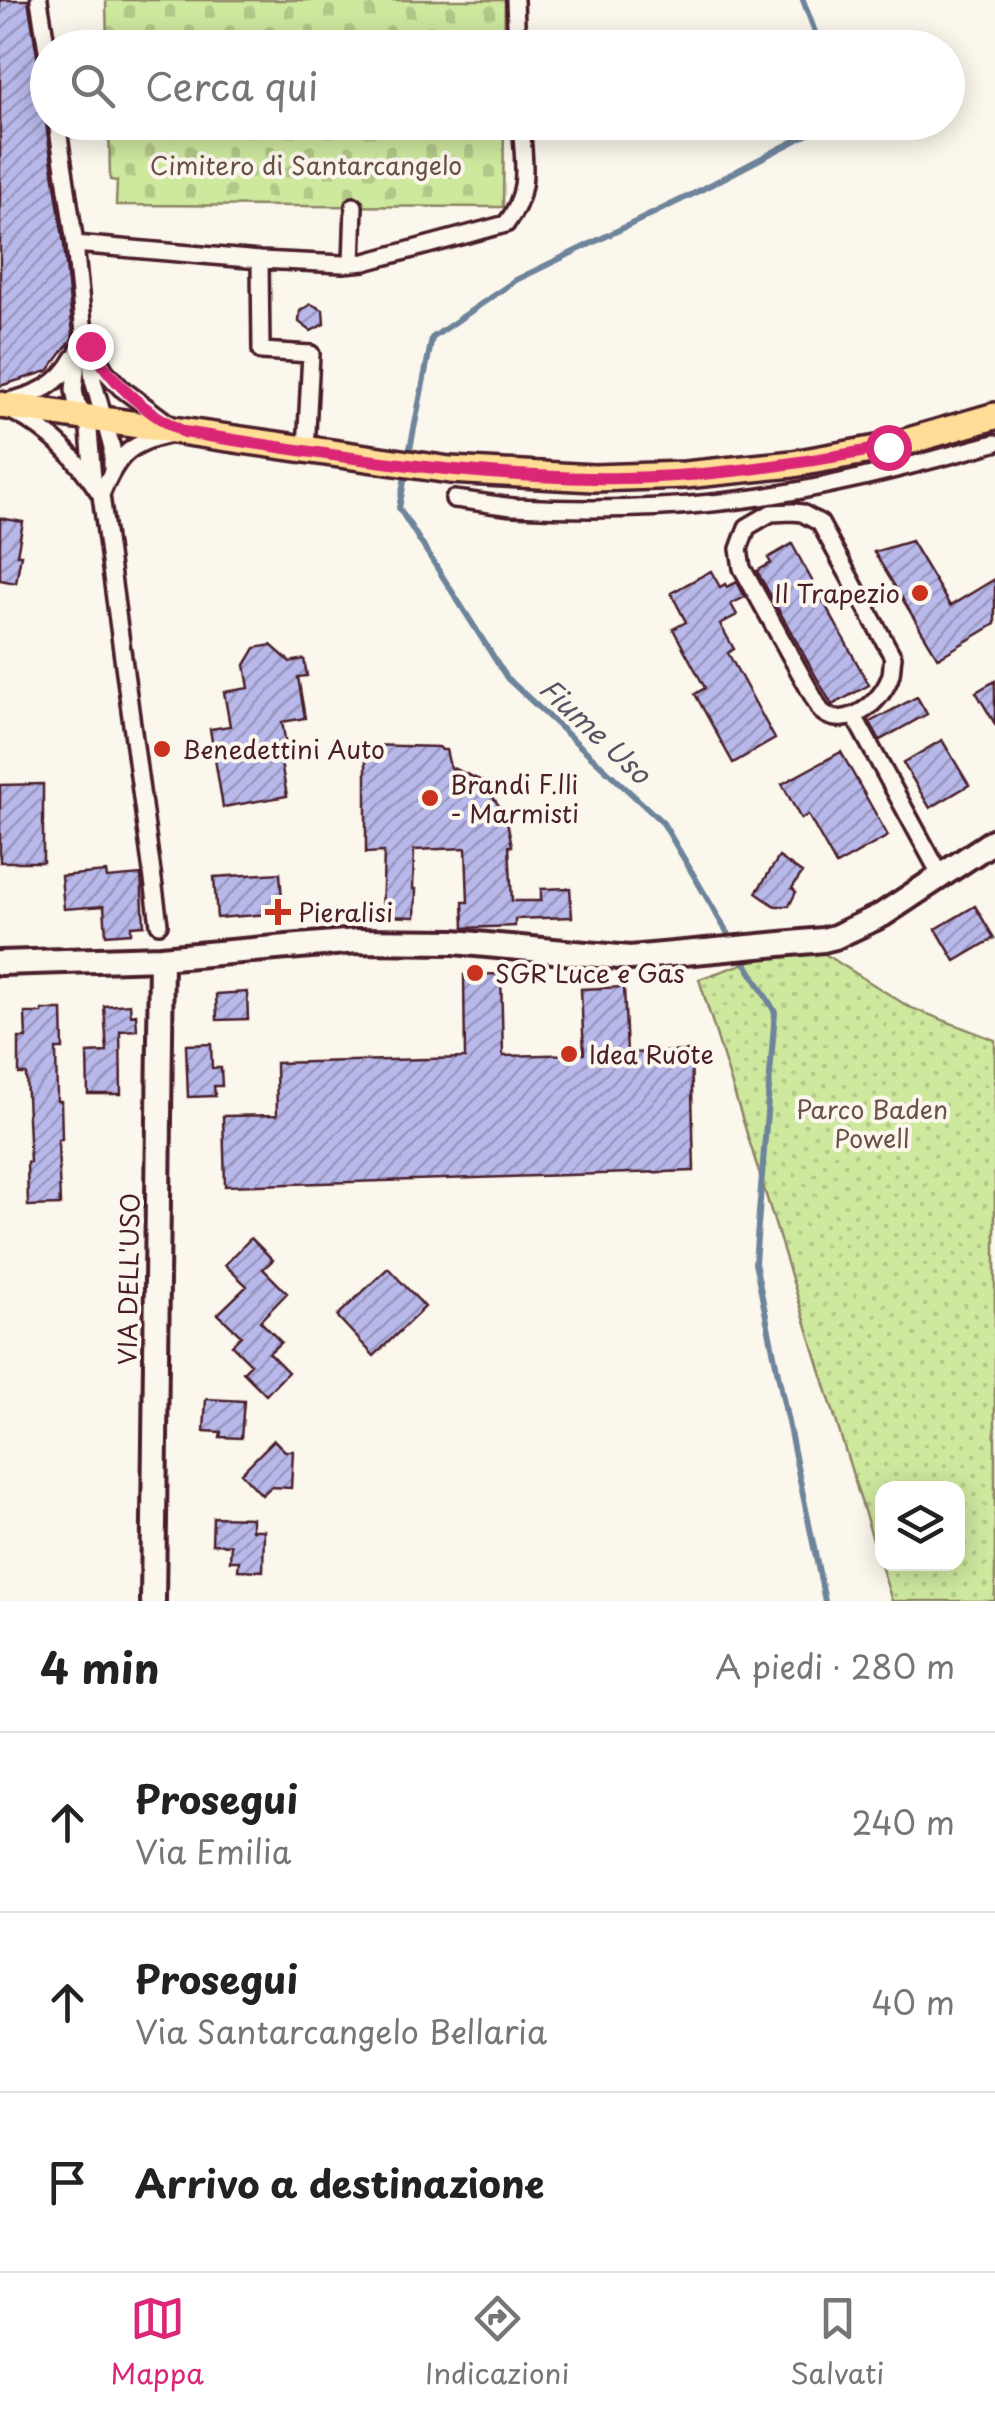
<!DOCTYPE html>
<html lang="it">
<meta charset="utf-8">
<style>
:root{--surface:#fff;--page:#f6f6f6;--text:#222;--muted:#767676;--line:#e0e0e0;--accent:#db2777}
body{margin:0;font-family:"Playpen Sans",sans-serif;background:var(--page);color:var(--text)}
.controls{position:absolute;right:30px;bottom:30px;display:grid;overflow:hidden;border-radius:20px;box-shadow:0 5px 25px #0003}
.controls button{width:90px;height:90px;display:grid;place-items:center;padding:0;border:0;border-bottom:2px solid var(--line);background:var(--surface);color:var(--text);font:50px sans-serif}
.stop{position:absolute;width:30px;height:30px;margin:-22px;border:8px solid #db2777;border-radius:50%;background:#fff}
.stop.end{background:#db2777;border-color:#fff;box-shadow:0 2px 10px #0008}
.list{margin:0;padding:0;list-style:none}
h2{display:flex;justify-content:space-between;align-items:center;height:130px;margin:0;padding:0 40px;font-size:42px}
h2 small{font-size:32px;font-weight:400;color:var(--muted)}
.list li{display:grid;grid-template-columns:65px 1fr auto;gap:30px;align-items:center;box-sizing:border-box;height:180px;padding:0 40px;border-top:2px solid var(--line)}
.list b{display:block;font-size:38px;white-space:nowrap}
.list p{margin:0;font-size:32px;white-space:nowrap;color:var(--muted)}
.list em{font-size:32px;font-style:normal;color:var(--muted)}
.icon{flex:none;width:55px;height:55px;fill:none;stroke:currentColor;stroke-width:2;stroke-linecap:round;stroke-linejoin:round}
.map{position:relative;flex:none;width:995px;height:1601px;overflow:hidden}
.search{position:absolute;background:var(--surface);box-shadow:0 5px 25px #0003;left:30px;right:30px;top:30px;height:110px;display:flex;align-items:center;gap:25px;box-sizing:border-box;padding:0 35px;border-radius:55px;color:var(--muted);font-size:38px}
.sheet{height:670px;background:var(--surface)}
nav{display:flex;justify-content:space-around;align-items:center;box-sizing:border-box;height:140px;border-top:2px solid var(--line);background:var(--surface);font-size:28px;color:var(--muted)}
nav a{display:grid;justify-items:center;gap:5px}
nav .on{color:var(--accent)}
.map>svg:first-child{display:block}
.green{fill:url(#green-dots);stroke:#8c8464;stroke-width:2.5;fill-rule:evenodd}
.cemetery{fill:url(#cemetery-stones);stroke:#8c8464;stroke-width:2.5}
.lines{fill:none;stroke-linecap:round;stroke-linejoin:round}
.stream{stroke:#6d849b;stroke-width:6}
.building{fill:url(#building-hatch);stroke:#4a1f2b;stroke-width:2.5}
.street-casing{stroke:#4a1f2b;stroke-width:22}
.secondary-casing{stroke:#4a1f2b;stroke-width:30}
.primary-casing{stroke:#4a1f2b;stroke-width:32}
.street{stroke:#fbf7ec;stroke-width:15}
.secondary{stroke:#fbf7ec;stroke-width:22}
.primary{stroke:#ffdd96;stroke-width:25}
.route{stroke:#db2777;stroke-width:12}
.poi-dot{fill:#c8321e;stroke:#fbf7ec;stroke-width:4}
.labels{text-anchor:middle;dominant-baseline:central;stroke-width:8;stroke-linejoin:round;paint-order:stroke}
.park-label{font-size:25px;fill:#6b5148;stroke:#fbf7ec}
.poi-label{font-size:25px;fill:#4a1f2b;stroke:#fbf7ec;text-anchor:start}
.street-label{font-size:25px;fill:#4a1f2b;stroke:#fbf7ec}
.water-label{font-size:28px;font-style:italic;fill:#5c5263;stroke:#fbf7ec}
</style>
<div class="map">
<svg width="995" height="1601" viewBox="0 0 995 1601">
<defs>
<pattern id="green-dots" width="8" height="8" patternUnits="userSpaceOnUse" patternTransform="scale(2.5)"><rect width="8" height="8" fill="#cee89e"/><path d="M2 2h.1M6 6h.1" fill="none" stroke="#b2c788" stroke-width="1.8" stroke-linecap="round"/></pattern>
<pattern id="cemetery-stones" width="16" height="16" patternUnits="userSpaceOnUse" patternTransform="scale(2.5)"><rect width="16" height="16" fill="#cee89e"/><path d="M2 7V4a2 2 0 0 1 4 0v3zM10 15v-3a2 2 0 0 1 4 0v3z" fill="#b2c788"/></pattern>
<pattern id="building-hatch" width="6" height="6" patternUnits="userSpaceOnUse" patternTransform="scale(2.5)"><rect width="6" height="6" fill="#b8b9ea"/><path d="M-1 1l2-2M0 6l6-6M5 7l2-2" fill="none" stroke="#9896be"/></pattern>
</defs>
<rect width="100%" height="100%" fill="#fbf7ec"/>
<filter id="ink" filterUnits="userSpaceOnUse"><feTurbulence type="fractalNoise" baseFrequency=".01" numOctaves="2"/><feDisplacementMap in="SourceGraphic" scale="20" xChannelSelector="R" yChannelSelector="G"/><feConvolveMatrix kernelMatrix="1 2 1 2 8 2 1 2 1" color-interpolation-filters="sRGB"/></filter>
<g filter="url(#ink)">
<!-- green -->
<path class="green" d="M806,942L909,1007L995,1040V1601H892L699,979ZM882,1488H958V1564H882Z"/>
<!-- cemetery -->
<path class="cemetery" d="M106,0H505L504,47H107Z
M109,123H504L503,207L116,205L117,181L110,180Z"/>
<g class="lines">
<!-- stream -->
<path class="stream" d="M803,0L821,48
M408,459L432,338L516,280L693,194L831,122
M406,471L399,508L507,678L663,823L734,944
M741,955L775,1012L755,1263L825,1601"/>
</g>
<!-- building -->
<path class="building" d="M0,0H28L47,117L46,124L64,245L73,334L72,339L48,371L0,386Z
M311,304L323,310L324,324L311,331L299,322L300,311Z
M0,518L23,522L17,555H21L16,583L0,580Z
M911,541L950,606L995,579V624L938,658L874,552Z
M792,544L869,685L832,705L757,571L771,563L768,558Z
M711,571L720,587L725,584L727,587L737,582L745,597L731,604L737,615L720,624L734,649L728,653L775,739L733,763L695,694L705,688L673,629L686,622L671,593Z
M271,645L290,662L304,659L307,676L298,677L305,718L282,722L288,756L280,757L287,796L223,807L210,729L230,726L224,692L249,688L245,665L255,648Z
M995,681V724L976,692Z
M917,697L927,714L880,740L870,722Z
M942,740L969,785L930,808L903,763Z
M366,745L439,747L442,750H446L450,767L482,781L506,816L512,846H509L512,901H541V889L570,888L572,917L515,919V926L464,928L463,902H468L466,848L414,850L413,889H416L415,917L382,916L384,852L366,853Z
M841,752L888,836L836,865L808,815L801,819L782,784Z
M43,784V862H0V785Z
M779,857L802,873L792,888L796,892L789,906H775L756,893Z
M106,872L107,878L141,875L144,925L131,926V933L106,935L104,906L64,909L61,876Z
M280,873L283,913L217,918L214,877Z
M975,906L994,938L955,961L936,929Z
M501,974L503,1056L584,1054L581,989L624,987L627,1053L691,1051L694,1171L225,1186L223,1116L277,1115L276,1063L465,1058L464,975Z
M247,992L248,1019L217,1020L216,994Z
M130,1004L131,1015L136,1014L137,1030L120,1031L121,1094H88L87,1053L107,1052L104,1006Z
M42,1010H62L63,1049H56L57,1101H61L62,1139L58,1140L60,1205L28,1206L27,1162H30L26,1074H19V1038H26L25,1013H42Z
M211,1044L212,1068H221L222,1086H214L215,1096L188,1097L186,1045Z
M251,1238L273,1260L263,1269L287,1293L260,1321L281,1342L269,1353L288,1372L266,1395L243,1372L251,1364L232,1345L241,1336L218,1314L247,1286L225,1265Z
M388,1268L425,1307L374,1356L337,1316Z
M206,1399L244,1401L241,1438L220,1437L221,1432L204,1431Z
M274,1440L285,1451H293L291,1488L271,1487L262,1495L241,1473Z
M213,1517L252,1518V1530H264L263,1571L238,1570L239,1561H230L231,1545L212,1544Z"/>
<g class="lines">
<defs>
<path id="street" d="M39,0L48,56
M515,0L517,48
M57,122L75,244L84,333L105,371L121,388L172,426
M75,244L260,260L343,264L365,262L506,224C532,190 523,162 521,122
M260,260L261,351L311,354L306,450
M352,263L354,206
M90,350L93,380L112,448V468
M78,351L74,390L77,405L88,418L93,479
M9,401C38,394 59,385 74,358
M13,412C52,431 78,460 101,495L159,924
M101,495C116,458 128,443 168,435
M454,499C474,501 494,505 514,507C579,510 647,510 712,503C808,494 902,468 995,443
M793,512L802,513L820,523L893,657C892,661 892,670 891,674C884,701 846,733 821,711L742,568L739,549L747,527L771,513Z
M854,716L941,876"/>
<path id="secondary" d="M0,963L161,958L357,941L454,942L630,958L823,940L835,937L882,915L995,840
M153,1601L161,958"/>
<path id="primary" d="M0,405L450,470L594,478L685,475L793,464L888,447L995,416"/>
</defs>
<!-- street casing -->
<use href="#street" class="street-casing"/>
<!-- secondary casing -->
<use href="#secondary" class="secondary-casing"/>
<!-- primary casing -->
<use href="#primary" class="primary-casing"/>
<!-- street -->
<use href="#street" class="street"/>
<!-- secondary -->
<use href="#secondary" class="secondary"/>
<!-- primary -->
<use href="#primary" class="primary"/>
</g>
</g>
<g class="lines" filter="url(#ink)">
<!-- route -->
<path class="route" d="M90,346C113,384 144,412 184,432C319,454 456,476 593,478C692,480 791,465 888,447"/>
</g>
<!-- markers -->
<g class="poi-dot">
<circle cx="920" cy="593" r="10"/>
<circle cx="162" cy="749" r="10"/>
<circle cx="430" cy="798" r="10"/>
<path d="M273 897h10v10h10v10h-10v10h-10v-10h-10v-10h10z"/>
<circle cx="475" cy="973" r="10"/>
<circle cx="569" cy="1054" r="10"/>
</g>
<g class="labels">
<!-- park labels -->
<g class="park-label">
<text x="306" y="165">Cimitero di Santarcangelo</text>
<text x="872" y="1109">Parco Baden<tspan x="872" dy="29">Powell</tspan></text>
</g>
<!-- poi labels -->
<g class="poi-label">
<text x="900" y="593" text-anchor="end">Il Trapezio</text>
<text x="182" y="749">Benedettini Auto</text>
<text x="450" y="784">Brandi F.lli<tspan x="450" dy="29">- Marmisti</tspan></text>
<text x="298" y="912">Pieralisi</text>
<text x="495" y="973">SGR Luce e Gas</text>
<text x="589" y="1054">Idea Ruote</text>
</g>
<!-- street labels -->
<g class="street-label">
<text transform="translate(128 1279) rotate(-89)">VIA DELL'USO</text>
</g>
<!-- water labels -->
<g class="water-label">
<text transform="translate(596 730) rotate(43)">Fiume Uso</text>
</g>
</g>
</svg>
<div class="controls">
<button><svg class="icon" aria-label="layers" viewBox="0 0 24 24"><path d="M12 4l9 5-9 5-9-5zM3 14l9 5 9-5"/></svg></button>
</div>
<div class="stop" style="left:888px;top:447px"></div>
<div class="stop end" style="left:90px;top:346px"></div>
<div class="search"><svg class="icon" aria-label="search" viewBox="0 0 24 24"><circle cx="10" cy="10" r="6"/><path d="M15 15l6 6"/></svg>Cerca qui</div>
</div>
<section class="sheet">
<h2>4 min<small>A piedi · 280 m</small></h2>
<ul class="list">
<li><svg class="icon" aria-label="ahead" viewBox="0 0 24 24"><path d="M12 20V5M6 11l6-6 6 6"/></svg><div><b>Prosegui</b><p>Via Emilia</p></div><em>240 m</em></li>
<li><svg class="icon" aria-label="ahead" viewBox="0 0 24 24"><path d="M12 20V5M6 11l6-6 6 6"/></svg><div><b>Prosegui</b><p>Via Santarcangelo Bellaria</p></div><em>40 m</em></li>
<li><svg class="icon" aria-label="arrive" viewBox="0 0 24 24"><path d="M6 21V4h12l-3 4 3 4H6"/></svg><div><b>Arrivo a destinazione</b></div></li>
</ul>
</section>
<nav>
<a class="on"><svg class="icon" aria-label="map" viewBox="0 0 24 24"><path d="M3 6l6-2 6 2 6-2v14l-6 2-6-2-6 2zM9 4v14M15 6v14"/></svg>Mappa</a>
<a><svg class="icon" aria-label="directions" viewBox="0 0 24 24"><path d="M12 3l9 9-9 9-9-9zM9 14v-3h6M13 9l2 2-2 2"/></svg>Indicazioni</a>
<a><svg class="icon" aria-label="saved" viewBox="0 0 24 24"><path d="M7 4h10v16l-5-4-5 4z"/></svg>Salvati</a>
</nav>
